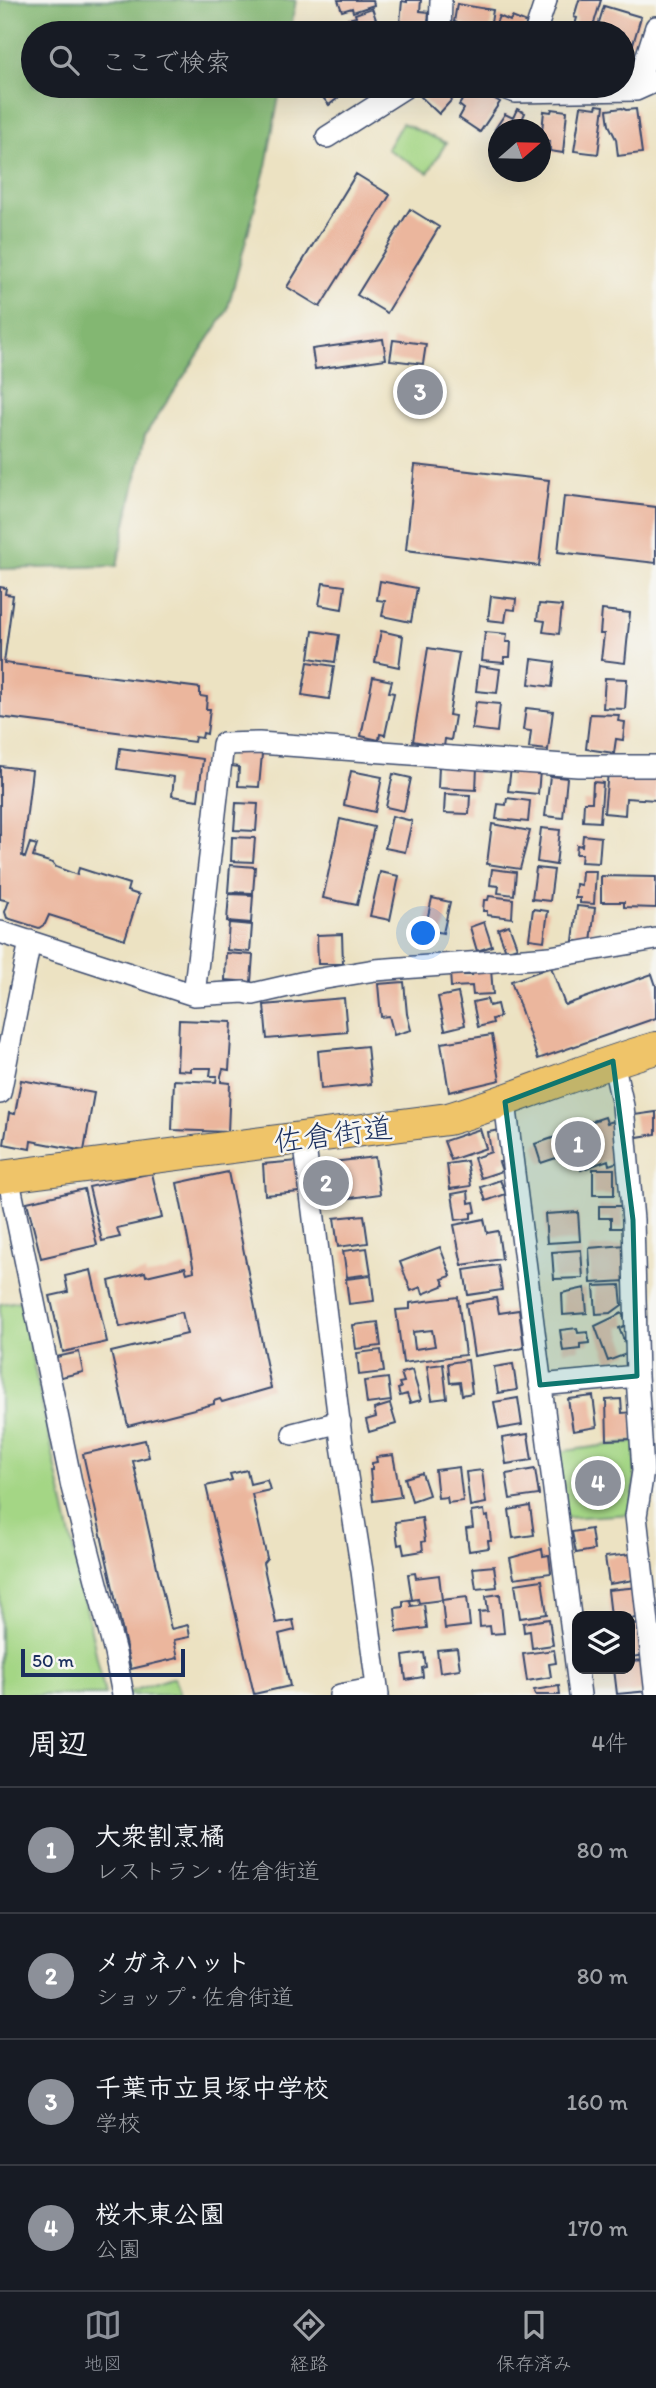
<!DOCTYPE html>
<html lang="ja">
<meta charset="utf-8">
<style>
:root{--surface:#171b24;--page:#242831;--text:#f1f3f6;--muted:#9ea1a6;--line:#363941;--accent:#8c9099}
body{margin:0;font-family:Itim,"Klee One",sans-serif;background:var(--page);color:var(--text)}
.controls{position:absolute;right:21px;bottom:21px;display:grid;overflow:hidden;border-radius:14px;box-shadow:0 7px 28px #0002}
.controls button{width:63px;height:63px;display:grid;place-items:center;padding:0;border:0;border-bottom:2px solid var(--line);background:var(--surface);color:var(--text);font:35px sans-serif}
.compass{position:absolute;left:488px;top:119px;width:63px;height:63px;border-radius:50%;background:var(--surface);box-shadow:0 7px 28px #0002;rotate:70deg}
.scale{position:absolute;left:21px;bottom:18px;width:164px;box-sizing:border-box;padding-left:7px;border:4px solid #1b2f5e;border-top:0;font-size:19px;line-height:24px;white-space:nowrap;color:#1b2f5e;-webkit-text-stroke:5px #f6f6f2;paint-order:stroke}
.you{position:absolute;left:424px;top:934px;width:24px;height:24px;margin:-18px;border:5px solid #fff;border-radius:50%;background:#1a73e8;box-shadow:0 0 0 10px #1a73e833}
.badge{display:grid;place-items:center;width:46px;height:46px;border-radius:50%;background:var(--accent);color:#fff;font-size:23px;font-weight:700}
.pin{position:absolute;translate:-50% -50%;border:4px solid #fff;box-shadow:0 2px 7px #0006}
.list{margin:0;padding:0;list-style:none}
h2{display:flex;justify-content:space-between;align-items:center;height:91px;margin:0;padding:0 28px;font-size:30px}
h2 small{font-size:23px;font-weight:400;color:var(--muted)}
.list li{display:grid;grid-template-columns:46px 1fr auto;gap:21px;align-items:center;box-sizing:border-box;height:126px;padding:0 28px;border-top:2px solid var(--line)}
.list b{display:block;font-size:26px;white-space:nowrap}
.list p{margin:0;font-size:23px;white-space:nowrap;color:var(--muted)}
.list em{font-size:23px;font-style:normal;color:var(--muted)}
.icon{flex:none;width:38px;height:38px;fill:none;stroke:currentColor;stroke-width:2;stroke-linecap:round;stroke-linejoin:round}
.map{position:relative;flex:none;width:656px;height:1695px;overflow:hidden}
.search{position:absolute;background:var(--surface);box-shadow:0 7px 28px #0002;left:21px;right:21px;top:21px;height:77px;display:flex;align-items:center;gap:18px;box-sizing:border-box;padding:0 24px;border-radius:38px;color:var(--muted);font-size:26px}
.sheet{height:595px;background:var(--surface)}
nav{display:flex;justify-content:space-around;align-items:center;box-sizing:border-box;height:98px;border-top:2px solid var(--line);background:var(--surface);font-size:19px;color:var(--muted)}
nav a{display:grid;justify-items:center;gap:4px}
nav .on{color:var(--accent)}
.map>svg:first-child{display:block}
.green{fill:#a4d685;stroke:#608272;stroke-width:2}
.forest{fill:#83b772;stroke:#4f7368;stroke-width:2}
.building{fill:#ebb69d;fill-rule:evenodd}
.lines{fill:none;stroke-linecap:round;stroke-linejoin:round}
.minor-casing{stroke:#3a4a6d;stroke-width:24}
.highway-casing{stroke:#3a4a6d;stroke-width:34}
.minor{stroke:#fff;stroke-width:21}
.highway{stroke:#efc469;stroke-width:32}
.marked{fill:#0f766e;fill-opacity:0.2;stroke:#0f766e;stroke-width:5;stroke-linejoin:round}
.labels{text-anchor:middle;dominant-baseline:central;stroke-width:5;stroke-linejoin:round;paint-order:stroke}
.street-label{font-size:30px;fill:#1b2f5e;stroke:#f6f6f2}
</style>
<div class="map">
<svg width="656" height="1695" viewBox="0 0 656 1695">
<rect width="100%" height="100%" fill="#f6f6f2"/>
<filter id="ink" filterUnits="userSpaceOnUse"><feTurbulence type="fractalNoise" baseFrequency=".0143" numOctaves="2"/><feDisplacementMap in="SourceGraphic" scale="14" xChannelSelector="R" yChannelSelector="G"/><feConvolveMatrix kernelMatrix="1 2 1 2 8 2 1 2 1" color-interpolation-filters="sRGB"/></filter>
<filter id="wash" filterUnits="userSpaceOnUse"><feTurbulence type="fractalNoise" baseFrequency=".00686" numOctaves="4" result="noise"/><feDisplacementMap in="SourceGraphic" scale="28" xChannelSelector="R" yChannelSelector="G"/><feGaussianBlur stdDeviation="1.57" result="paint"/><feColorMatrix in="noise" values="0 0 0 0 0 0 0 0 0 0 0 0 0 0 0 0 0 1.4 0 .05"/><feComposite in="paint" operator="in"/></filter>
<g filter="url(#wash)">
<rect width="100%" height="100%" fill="#ece2c2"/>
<!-- green -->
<path class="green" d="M402,123L446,143L428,173L387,149Z
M20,1301L105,1695H0V1304Z
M637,1441L632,1514L565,1518L557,1452Z
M174,1677L180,1695H126V1693Z"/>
<!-- forest -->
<path class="forest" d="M0,0H296L290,33H33V86H281L266,166L227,311L145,435L117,566L0,569Z"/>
<g id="blocks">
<!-- building -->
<path class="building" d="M338,0H373L374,5L353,12L352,8L342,11Z
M407,0H421L420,11L429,12L427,33H399L402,1L407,2Z
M579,0H601L591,33L573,31L577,18L574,17Z
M457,4L493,10L490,29L487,33H463L466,25L454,22Z
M604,6L641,17L633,44L623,40V33L596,32Z
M372,8L379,28L364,33H361L359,27L346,32L344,24L348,22V19L356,17L355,14Z
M499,16L510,21L512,17L527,23L523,33H498L493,31Z
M623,46L631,47L630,66H623Z
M314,86H345L348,90L329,105Z
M424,86H454L450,90L456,95L439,114L417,93Z
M471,87L485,96L486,94L500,102L480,132L459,118L464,109L459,105Z
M597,105L604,106L598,154L574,151L581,106L596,108Z
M622,108L626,110L636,109L642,153L618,156L616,139L609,125L607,110Z
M517,109L525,113L520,124L526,127L524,130L495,129L505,114L513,118Z
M552,109L567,111L563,153L550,151V141H541L544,111L551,112Z
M356,174L390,195L320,307L287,287Z
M410,209L439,227L387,313L357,295Z
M383,339L386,359L315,369L312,349Z
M393,340L426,344L423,364L390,360Z
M415,465L549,480L539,566L406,550Z
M564,496L656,507V563L558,552Z
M380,581L417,588L411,622L382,616L385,601L377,600Z
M323,583L345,586L342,609L319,605Z
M0,587L6,588L5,594L13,595L4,663L200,688V696L207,697L206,709H210L207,734L203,733L202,738L195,737L194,742L0,717Z
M491,596L516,599L515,610L507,609L505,622L488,620Z
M539,604L562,606L559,634L543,632L545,621L537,620Z
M602,610L630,613L625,663L601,660L604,634H600Z
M313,631L339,635L335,662L309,658Z
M381,631L403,636L399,667L375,662Z
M485,632L507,634L506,642H511L510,657H504V663L482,661Z
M428,648L459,653L449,715L455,716L451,740L445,739L444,747L413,741Z
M532,659L555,662L552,687L529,684Z
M308,662L334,666L329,699L302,695Z
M479,666L500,669L497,693L476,691Z
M373,677L392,681L389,692L394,693L385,735L380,734L379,740L361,736Z
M605,678L627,679L625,709L603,708Z
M476,702L500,704L497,732L472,729Z
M526,708L553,711L548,750L529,748L531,731L523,730Z
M590,714L619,715L618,721L625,722L623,740L616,739L614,753L586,749Z
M120,748L203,759L198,800L172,796L174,777L117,769Z
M232,752L262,754L259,787L238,786L239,767L231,766Z
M0,766L32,770L22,856L25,858L30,843L37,845L33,857L53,863L56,867L77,875L79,868L129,884L127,891L139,895L125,939L49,915L45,924L39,928L7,918L5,912L9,901L0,899Z
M439,766L477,767L476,790L438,788Z
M511,768L540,771L538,794L508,791Z
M351,771L382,777L375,812L344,805Z
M608,772L656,776V800L626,798L625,815L604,813Z
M393,774L411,778L404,811L386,807Z
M550,776L567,778L563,818L545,816Z
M593,782L603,783L600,822L583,821L584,802H592Z
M445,794L470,795L469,814L444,813Z
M507,798L530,801L528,822L496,819L498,804L506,805Z
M236,803L258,804L256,831L234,830Z
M392,816L412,821L405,852L385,848Z
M340,819L374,827L357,905L323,898Z
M492,824L530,831L520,869L487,864Z
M541,828L560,830L556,865L537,862Z
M583,835L601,837L599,863L581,862L582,854H576L577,845L582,846Z
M232,837L255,838L253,862L231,861Z
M230,865L255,867L253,893L228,892Z
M536,868L554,870L550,901L532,899Z
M492,869L516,872L514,895L498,893L499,886L490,885Z
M582,871H596L594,904L580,903V898H575L576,884L581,885Z
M380,872L399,876L390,920L370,916Z
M601,876L656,877V908L624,907V902H601Z
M229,894L253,895L251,923L227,921Z
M489,896L513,899L512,918L487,915V911H483L484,900H488Z
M432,898L450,902L443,933L425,929Z
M577,906L595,908L591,942L573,941Z
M533,909L548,911L544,941L529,939Z
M484,922L492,946L477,951L470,927Z
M229,923L252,925L250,952L227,950Z
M509,925L517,947L506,951L498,929Z
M342,934L343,964H318L317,935Z
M226,953L253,955L251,982L225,980Z
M551,967L565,1005L652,974L656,986V1018L538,1059L511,981Z
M491,970L493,994L473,995L472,986L451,987L450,972L464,971V975H472L471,971Z
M404,982L407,1014L411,1030L394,1035L389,1016L381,1017L378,984Z
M458,993L465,1025L445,1030L438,997Z
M344,998L347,1032L267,1039L264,1005Z
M487,999L489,1006L497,1004L500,1017L492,1019L493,1023L478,1027L473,1002Z
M179,1020L232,1022L229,1070L223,1069L221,1076V1082L230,1083L228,1132L172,1130L174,1080L216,1082L217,1076H210L211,1068H191V1071L177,1070Z
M492,1035L500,1080L449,1092L441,1043Z
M367,1046L371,1084L321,1089L318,1051Z
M21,1080L94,1093L84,1151L31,1141L30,1149L4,1144L9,1113L15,1114Z
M656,1112V1134L637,1137L634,1115Z
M605,1117L607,1123L614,1121L624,1160L609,1165L608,1160L581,1170L574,1152L541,1163L535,1144L582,1128L581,1125Z
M480,1129L486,1148L451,1160L444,1141Z
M501,1130L506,1161L499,1162L502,1171L481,1178L474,1158L491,1152L488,1132Z
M375,1157L380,1194L328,1201L327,1191L322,1192L319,1174L325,1173L324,1163Z
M298,1161L300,1192L265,1195L263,1164Z
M467,1161L471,1186L450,1189L447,1164Z
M593,1169H614V1195H593Z
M228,1172L271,1388L222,1402L220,1399L214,1401V1404L128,1426L111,1352L187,1334L182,1312L120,1327L109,1281L145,1272L146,1276L185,1267L187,1273L194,1271L177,1183Z
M152,1173L162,1218L117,1228L120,1237L102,1241L89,1187Z
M500,1180L506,1194L486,1201L481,1187Z
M84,1189L97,1245L41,1258L27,1202Z
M468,1191L469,1203L474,1202L476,1212L471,1213V1218L456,1220L452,1194Z
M599,1206H623V1228H611V1218H599Z
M578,1212L580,1241L547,1243L545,1214Z
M364,1215L368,1243L338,1247L334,1218Z
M484,1219L487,1233L498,1231L502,1259L462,1265L454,1225Z
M625,1245L627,1281L591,1283L589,1248Z
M440,1247L451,1276L442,1279L445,1285L423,1294L421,1287L411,1291L400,1262Z
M367,1248L371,1274L347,1277L343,1251Z
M581,1250L583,1278L554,1279L552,1252Z
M498,1265L502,1290L468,1295L464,1270Z
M91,1270L107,1342L63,1352L50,1296L68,1292L65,1276Z
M371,1276L374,1301L349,1304L346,1279Z
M620,1285L622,1305L611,1313L596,1314L594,1286Z
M585,1288L587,1313L563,1315L562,1293Z
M458,1297L465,1355L403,1363L396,1310L410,1309V1303ZM432,1330L435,1346L415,1349L413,1332Z
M496,1298L499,1313L519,1310L524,1348L474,1356L466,1303Z
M622,1313L627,1325L619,1328L629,1353L608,1361L595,1326Z
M378,1322L381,1346L356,1349L353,1325Z
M577,1328L578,1333L588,1332L589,1343L580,1344V1349L563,1351L560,1330Z
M381,1350L384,1372L359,1375L357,1353Z
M79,1352L83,1372L57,1378L52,1358Z
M468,1360L472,1393L462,1395L460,1382L450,1383L448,1363Z
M443,1364L447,1398L432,1400L427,1366Z
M513,1364L517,1390L498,1393L494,1367Z
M412,1370L421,1400L410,1403L407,1394L400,1396L398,1389L401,1388L399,1383L404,1382L401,1373Z
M388,1378L391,1401L367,1404L364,1381Z
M593,1396L597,1427L573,1431L568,1399Z
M518,1398L522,1425L499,1429L494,1402Z
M621,1399L622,1413L633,1412V1439L607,1440L606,1400Z
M390,1404L396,1424L369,1432L366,1420L376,1417L374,1409Z
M528,1434L532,1460L506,1464L502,1438Z
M145,1440L149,1457L133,1461L171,1629L188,1625L190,1637L174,1640L178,1658L131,1669L83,1454Z
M393,1455L401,1497L373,1501L370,1470H372V1463L377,1462L376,1457Z
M459,1467L463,1501L448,1503L447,1497L438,1498L435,1470Z
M535,1469L539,1495L510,1499L506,1474Z
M247,1470L250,1484L267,1480L270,1490L252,1494L267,1558L263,1563L276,1623L293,1620L295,1630L279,1634L290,1686L254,1694L206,1486L232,1480L230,1474Z
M482,1470L486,1503L470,1506L466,1472Z
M422,1473L429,1495L412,1501L405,1478Z
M530,1506L534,1535L513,1538L509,1510Z
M484,1510L485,1517L488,1516L491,1541H488L489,1548L469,1551L466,1529L473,1528L471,1512Z
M422,1518L425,1541L422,1542L423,1551L404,1554L402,1544L398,1545L395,1522Z
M591,1529L594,1550L576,1553L572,1532Z
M542,1549L543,1556L549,1555L551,1573L514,1578L510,1558Z
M630,1554L634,1580L609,1584L605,1557Z
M494,1566L497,1587L476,1589L473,1568Z
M415,1573L416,1578L439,1575L442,1600L419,1603L418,1599L412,1600L408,1574Z
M542,1580L547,1614L520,1618L515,1584Z
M639,1587L643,1617L630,1619V1616H611L608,1590Z
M500,1594L504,1633L491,1634L490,1626L480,1627L479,1612L488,1611L486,1596Z
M467,1597L470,1626L445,1629L442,1600Z
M410,1600L411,1606L424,1604L427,1628L397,1632L395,1608L403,1607V1601Z
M549,1619L553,1645L532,1648L530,1631L524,1632L523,1623Z
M643,1623L647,1655L630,1657V1624Z
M457,1648L460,1669L440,1672L437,1650Z
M554,1650L556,1663L549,1664L551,1677L527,1681L523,1654Z
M424,1653L426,1667L422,1668L423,1677L406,1680L403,1656Z
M646,1660L649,1691L617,1694L614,1669H630V1661Z
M559,1686L560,1695H535L534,1690Z"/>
</g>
</g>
<g filter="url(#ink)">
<use href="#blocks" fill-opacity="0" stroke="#3a4a6d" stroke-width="2"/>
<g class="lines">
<defs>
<path id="minor" d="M440,33L441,0
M535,33L546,0
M499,86L515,92L636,90L656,81
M636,90L656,27
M327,137L407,86
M0,932L194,995L244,992L253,994L314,980L375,970L550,957L656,939
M194,995L223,744L259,743L578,766H656
M613,1061L623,1106L633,1220L637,1376L643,1471L636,1516L656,1695
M0,1093L30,941
M505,1102L580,1695
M304,1138L342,1445L362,1571L378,1695
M8,1176L72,1487L115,1653L123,1695
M540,1385L637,1376
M293,1434L340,1422
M340,1695L377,1688"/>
<path id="highway" d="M0,1177L448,1119C518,1098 586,1068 656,1048"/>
</defs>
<!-- minor casing -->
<use href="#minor" class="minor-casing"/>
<!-- highway casing -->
<use href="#highway" class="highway-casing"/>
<!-- minor -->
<use href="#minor" class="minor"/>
<!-- highway -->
<use href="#highway" class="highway"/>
</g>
</g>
<!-- marked area -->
<path class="marked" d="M613,1061L633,1220L637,1376L540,1385L505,1102Z"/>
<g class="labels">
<!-- street labels -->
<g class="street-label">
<text transform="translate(333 1134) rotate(-7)">佐倉街道</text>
</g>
</g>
</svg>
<div class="controls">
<button><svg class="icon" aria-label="layers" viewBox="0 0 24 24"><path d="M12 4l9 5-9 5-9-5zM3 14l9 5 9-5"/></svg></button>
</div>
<svg class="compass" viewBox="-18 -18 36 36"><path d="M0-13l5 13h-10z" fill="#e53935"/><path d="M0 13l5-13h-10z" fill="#9ea1a6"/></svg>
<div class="scale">50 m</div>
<div class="you"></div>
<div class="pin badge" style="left:578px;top:1144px">1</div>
<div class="pin badge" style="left:326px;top:1183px">2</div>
<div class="pin badge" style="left:420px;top:392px">3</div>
<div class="pin badge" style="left:598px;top:1483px">4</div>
<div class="search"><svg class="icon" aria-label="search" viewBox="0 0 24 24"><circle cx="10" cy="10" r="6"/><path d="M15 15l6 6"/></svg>ここで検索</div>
</div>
<section class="sheet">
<h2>周辺<small>4件</small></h2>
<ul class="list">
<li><span class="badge">1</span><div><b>大衆割烹橘</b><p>レストラン · 佐倉街道</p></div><em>80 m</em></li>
<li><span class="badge">2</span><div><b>メガネハット</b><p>ショップ · 佐倉街道</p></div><em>80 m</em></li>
<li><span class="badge">3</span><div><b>千葉市立貝塚中学校</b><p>学校</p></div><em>160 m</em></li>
<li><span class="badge">4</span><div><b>桜木東公園</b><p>公園</p></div><em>170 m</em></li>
</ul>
</section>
<nav>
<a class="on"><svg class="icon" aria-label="map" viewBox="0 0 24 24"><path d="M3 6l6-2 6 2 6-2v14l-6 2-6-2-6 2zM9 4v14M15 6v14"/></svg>地図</a>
<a><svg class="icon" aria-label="directions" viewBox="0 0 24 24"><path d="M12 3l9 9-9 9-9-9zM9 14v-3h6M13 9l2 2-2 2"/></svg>経路</a>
<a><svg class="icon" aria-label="saved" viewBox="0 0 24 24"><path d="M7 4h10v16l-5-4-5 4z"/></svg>保存済み</a>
</nav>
